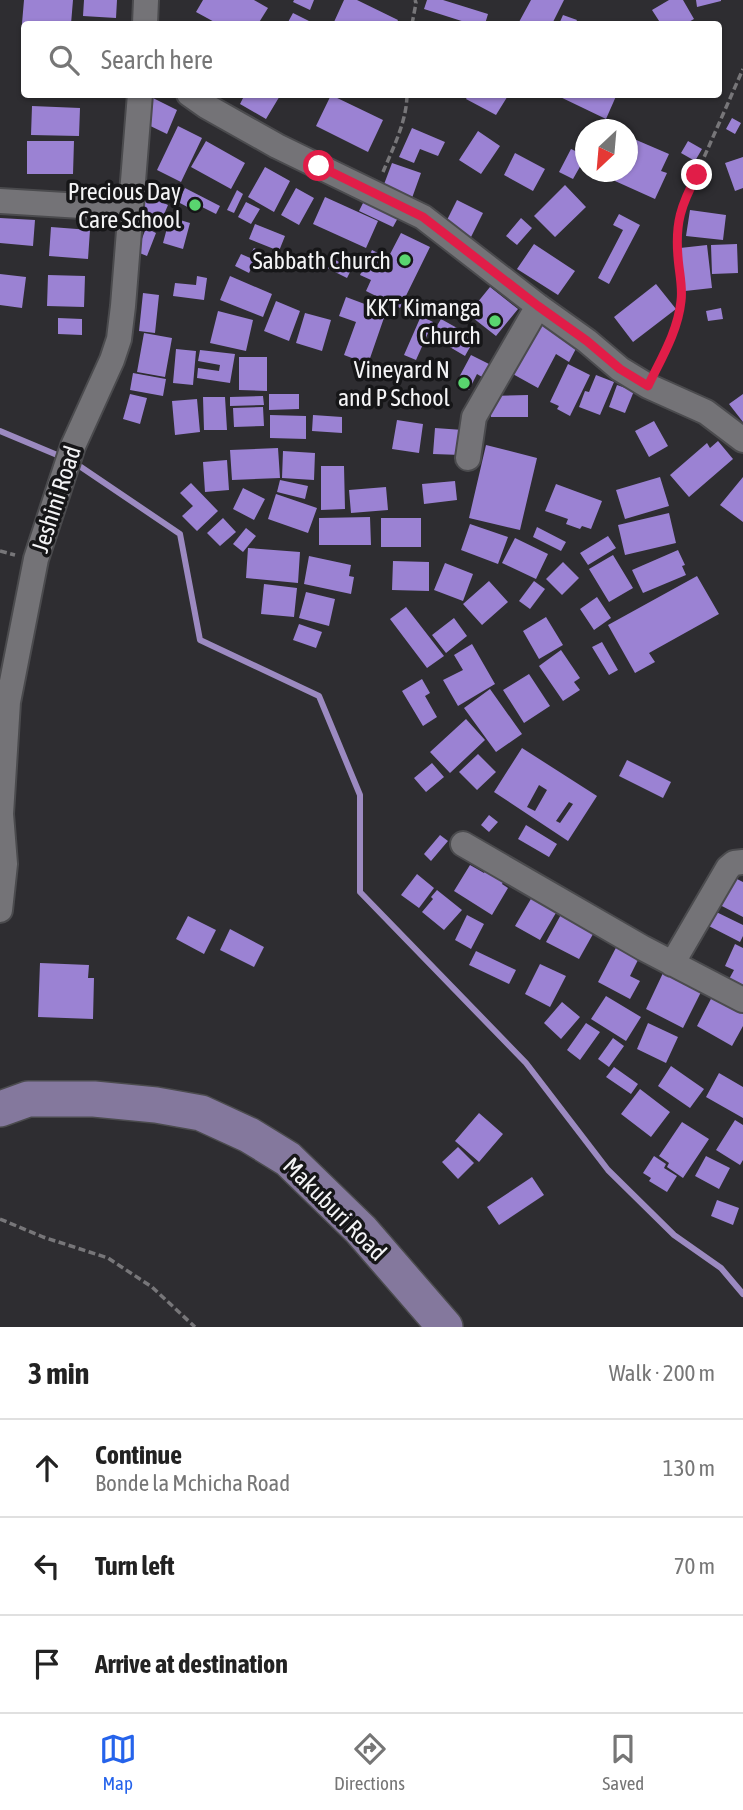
<!DOCTYPE html>
<meta charset="utf-8">
<style>
:root{--surface:#fff;--page:#f2f2f2;--text:#222;--muted:#767676;--line:#e0e0e0;--accent:#2563eb}
body{margin:0;font-family:"Asap Condensed",sans-serif;background:var(--page);color:var(--text)}
.compass{position:absolute;left:575px;top:119px;width:63px;height:63px;border-radius:50%;background:var(--surface);box-shadow:0 2px 5px #0004;rotate:206deg}
.stop{position:absolute;width:21px;height:21px;margin:-16px;border:5px solid #e11d48;border-radius:50%;background:#fff}
.stop.end{background:#e11d48;border-color:#fff;box-shadow:0 2px 7px #0008}
.list{margin:0;padding:0;list-style:none}
h2{display:flex;justify-content:space-between;align-items:center;height:91px;margin:0;padding:0 28px;font-size:30px}
h2 small{font-size:23px;font-weight:400;color:var(--muted)}
.list li{display:grid;grid-template-columns:46px 1fr auto;gap:21px;align-items:center;box-sizing:border-box;height:98px;padding:0 28px;border-top:2px solid var(--line)}
.list b{display:block;font-size:26px;white-space:nowrap}
.list p{margin:0;font-size:23px;white-space:nowrap;color:var(--muted)}
.list em{font-size:23px;font-style:normal;color:var(--muted)}
.icon{flex:none;width:38px;height:38px;fill:none;stroke:currentColor;stroke-width:2;stroke-linecap:round;stroke-linejoin:round}
.map{position:relative;flex:none;width:743px;height:1327px;overflow:hidden}
.search{position:absolute;background:var(--surface);box-shadow:0 2px 5px #0004;left:21px;right:21px;top:21px;height:77px;display:flex;align-items:center;gap:18px;box-sizing:border-box;padding:0 24px;border-radius:7px;color:var(--muted);font-size:26px}
.sheet{height:385px;background:var(--surface)}
nav{display:flex;justify-content:space-around;align-items:center;box-sizing:border-box;height:98px;border-top:2px solid var(--line);background:var(--surface);font-size:19px;color:var(--muted)}
nav a{display:grid;justify-items:center;gap:4px}
nav .on{color:var(--accent)}
.map>svg:first-child{display:block}
.lines{fill:none;stroke-linecap:round;stroke-linejoin:round}
.stream{stroke:#9c8ac1;stroke-width:6}
.building{fill:#9b82d3;fill-rule:evenodd}
.street-casing{stroke:#4b4b4e;stroke-width:28}
.secondary-casing{stroke:#4b4b4e;stroke-width:38}
.path{stroke:#777679;stroke-width:3.5;stroke-dasharray:7 3.5;stroke-linecap:butt}
.street{stroke:#747377;stroke-width:24}
.secondary{stroke:#84789d;stroke-width:35}
.route{stroke:#e11d48;stroke-width:9}
.poi-dot{fill:#59d56f;stroke:#161618;stroke-width:2.5}
.labels{text-anchor:middle;dominant-baseline:central;stroke-width:7;stroke-linejoin:round;paint-order:stroke}
.poi-label{font-size:24px;fill:#f4f4f6;stroke:#161618;text-anchor:end}
.street-label{font-size:24px;fill:#f4f4f6;stroke:#161618}
</style>
<div class="map">
<svg width="743" height="1327" viewBox="0 0 743 1327">
<rect width="100%" height="100%" fill="#2e2d31"/>
<g class="lines">
<!-- stream -->
<path class="stream" d="M0,431L62,457
M75,463L180,534L200,640L319,696L360,795V892L526,1063L608,1170L674,1235L721,1268L743,1294"/>
</g>
<!-- building -->
<path class="building" d="M24,0H73L71,24H24V35H21Z
M84,0H117L116,18L83,16Z
M203,0H254L268,8L258,24H218L196,12Z
M294,0H314L310,10L293,2Z
M344,0H357L398,20L396,24H339L334,22Z
M427,0H443L488,14L485,24H471L424,9Z
M531,0H564L552,24H524L519,22Z
M669,0H683L694,19L685,24H661L652,10Z
M696,0H721V1L697,7Z
M293,13L311,22L310,24H287Z
M563,15L577,20L575,24H559Z
M75,94H113V98H75Z
M245,94H281L266,119L240,104Z
M469,94H509L496,115L466,99Z
M554,94H617L606,119Z
M331,95L383,120L368,152L316,126Z
M153,98L177,110L167,134L142,122Z
M32,106L80,108L79,136L31,135Z
M732,118L741,123L735,134L726,129Z
M178,126L202,138L181,182L157,170Z
M412,128L445,142L438,156L420,149L414,163L399,157Z
M478,131L500,146L481,174L459,160Z
M634,139L669,154L661,171L667,173L655,199L615,181L619,172H628V153Z
M27,141H74L73,174H27Z
M206,141L245,163L231,189L191,167Z
M688,141L702,149L695,161L681,153Z
M571,149L586,156L573,179L559,172Z
M515,153L545,169L533,191L504,175Z
M743,157V188L735,191L725,163Z
M392,163L421,173L412,198L383,187Z
M265,167L290,181L274,212L248,197Z
M565,185L586,207L555,237L534,216Z
M185,188L220,206L216,214L200,206L197,212L178,202Z
M296,188L314,198L299,225L281,215Z
M237,190L243,194L234,213L227,210Z
M147,195L168,205L162,219L140,209Z
M325,197L378,221L366,248L313,224Z
M365,199L399,216L393,227L359,211Z
M457,200L483,213L470,239L444,226Z
M246,202L260,209L251,224L238,217Z
M690,210L726,215L723,240L686,236Z
M619,214L640,225L609,284L598,278L623,230L613,225Z
M170,217L190,223L183,249L163,243Z
M0,218L35,220L33,246L0,243Z
M521,218L532,228L517,245L506,236Z
M255,224L285,236L279,251L249,239Z
M51,227L90,230L88,259L49,256Z
M146,228L156,233L147,256L137,252Z
M401,233L430,247L400,308L366,291L371,280L360,275L372,250L388,258Z
M534,244L575,271L558,295L517,269Z
M737,244L738,273L712,274L711,245Z
M707,245L712,288L685,291L680,248Z
M254,248L269,256L267,262L251,253Z
M241,254L255,260L249,273L235,266Z
M331,258L352,268L347,278L327,268Z
M0,274L26,277L22,308L0,305Z
M48,275L85,276L84,307L47,306Z
M197,276L207,278L204,300L173,296L175,283L196,285Z
M230,276L272,294L263,317L220,300Z
M656,284L676,309L633,342L614,317Z
M490,287L518,309L496,336L468,314Z
M143,293L159,295L155,333L139,331Z
M346,297L386,312L368,364L344,355L356,322L339,316Z
M276,301L300,311L289,341L264,331Z
M721,308L723,319L708,321L706,311Z
M218,311L253,320L246,351L210,343Z
M305,313L331,320L322,351L296,343Z
M421,316L433,322L416,360L404,355Z
M58,318L82,319V335L58,334Z
M441,319L475,338L465,356L431,336Z
M540,320L580,341L569,362L556,354L538,388L511,373Z
M144,333L172,338L165,377L137,372Z
M176,349L196,351L193,385L173,383Z
M200,350L235,354L230,383L197,378L198,368L219,371L220,365L198,361Z
M471,355L495,367L487,380L477,374L469,390L456,383Z
M239,357H267V391L239,390Z
M568,364L590,375L570,416L557,409L559,406L550,402Z
M133,373L166,379L163,396L130,390Z
M596,375L614,382L600,415L579,407L585,391L589,392Z
M617,385L634,391L625,413L609,407Z
M130,394L147,398L140,424L123,419Z
M269,394H299V409L269,410Z
M743,394V422L729,404Z
M528,395V417H491L490,396Z
M263,396L264,405L230,406V397Z
M203,397H225L227,430H204Z
M197,399L200,432L175,435L172,401Z
M263,407L264,426L234,427L233,408Z
M270,415L306,416V439L270,438Z
M313,415L342,417V433L312,431Z
M397,420L423,424L419,453L392,449Z
M654,421L668,446L649,457L635,431Z
M435,428L463,430L461,455L433,454Z
M718,441L733,459L689,497L670,475L707,443L710,448Z
M486,445L537,458L520,530L469,518Z
M278,448L280,478L232,480L230,450Z
M283,451L315,453L314,480L282,478Z
M227,460L229,490L205,492L203,462Z
M321,466H344L345,509L321,510Z
M660,477L669,506L625,519L616,490Z
M743,477V522L720,505Z
M280,480L308,486L305,499L277,492Z
M455,481L457,500L424,504L422,484Z
M191,483L218,511L197,531L182,516L193,506L180,493Z
M556,484L602,501L591,529L582,526L580,529L566,524L568,519L545,511Z
M386,487L388,510L351,513L349,490Z
M243,488L265,499L254,520L233,509Z
M276,494L317,508L308,533L268,519Z
M669,513L676,543L625,555L618,525Z
M370,517L371,545H319V518Z
M223,518L236,532L220,546L207,533Z
M381,518H421V547H381Z
M470,524L508,537L498,564L461,550Z
M537,527L566,542L561,551L533,537Z
M246,528L256,536L243,552L233,544Z
M608,536L616,548L588,565L580,553Z
M515,538L548,554L536,579L502,563Z
M248,548L300,552L298,583L246,578Z
M678,550L685,565L682,566L686,575L643,593L632,570Z
M613,555L633,588L609,602L589,569Z
M309,556L351,565L349,576L354,577L351,594L304,584Z
M393,561L429,562V591L392,590Z
M563,562L579,578L562,595L546,579Z
M445,563L473,574L463,601L434,590Z
M697,576L719,614L649,653L655,662L635,673L608,625Z
M489,581L508,602L482,625L463,604Z
M534,581L545,589L530,609L519,601Z
M264,584L297,588L294,617L261,614Z
M306,592L335,599L329,626L299,618Z
M597,597L611,618L594,630L580,609Z
M406,607L444,656L427,668L390,619Z
M546,617L563,645L539,659L523,631Z
M454,618L467,636L446,653L432,635Z
M299,624L322,632L316,648L293,640Z
M602,642L618,670L609,675L592,647Z
M472,644L495,684L458,706L443,680L463,670L454,655Z
M561,650L580,678L574,682L580,690L563,701L539,666Z
M529,674L550,706L524,723L503,690Z
M422,679L430,693L425,696L437,717L423,726L402,691Z
M490,689L522,734L496,752L464,708Z
M466,719L485,740L450,773L430,752Z
M522,748L597,796L568,841L494,792ZM539,785L547,790L535,811L527,807ZM569,802L573,804L560,823L556,821Z
M478,754L496,772L477,790L459,772Z
M627,760L671,782L663,798L619,776Z
M432,763L444,777L426,792L414,778Z
M489,815L498,822L489,832L481,825Z
M526,825L557,844L549,857L518,839Z
M440,835L448,841L431,861L424,854Z
M489,864L507,875L502,884L508,888L492,915L454,891L470,865L484,873Z
M417,874L434,888L419,908L401,895Z
M733,877L743,882V917L718,904Z
M437,890L462,910L444,930L422,912L433,899L431,897Z
M535,892L560,906L540,940L515,926Z
M706,907L743,925V936L740,942L699,921Z
M564,909L597,927L579,959L546,942Z
M467,915L484,924L471,949L455,940Z
M188,916L216,930L204,954L176,939Z
M230,929L264,947L254,967L220,950Z
M620,940L642,952L630,976L640,981L630,999L598,982Z
M735,944L743,948V988L728,981L734,970L725,966Z
M476,951L516,970L509,984L469,965Z
M40,963L89,965L88,978H94L93,1019L38,1017Z
M540,964L566,976L550,1007L525,994Z
M663,973L701,992L683,1028L646,1009Z
M714,993L743,1009V1026L732,1046L697,1026Z
M606,996L641,1017L626,1041L591,1019Z
M562,1002L580,1017L561,1039L544,1023Z
M586,1023L600,1032L580,1060L567,1050Z
M648,1023L678,1037L666,1063L637,1049Z
M613,1038L624,1046L609,1067L598,1059Z
M671,1066L704,1089L690,1108L658,1086Z
M614,1067L638,1084L631,1094L606,1077Z
M719,1073L743,1087V1118L706,1097Z
M640,1089L670,1112L651,1137L621,1114Z
M479,1113L503,1134L479,1162L455,1141Z
M735,1120L743,1125V1160L740,1165L716,1150Z
M682,1122L709,1139L683,1178L667,1167L669,1163L659,1156Z
M458,1147L474,1163L458,1179L442,1162Z
M654,1156L666,1164L664,1168L677,1176L667,1192L649,1181L651,1178L643,1173Z
M706,1156L730,1168L719,1189L695,1176Z
M532,1177L544,1195L499,1225L487,1207Z
M717,1200L739,1208L733,1225L711,1216Z"/>
<g class="lines">
<defs>
<path id="street" d="M145,24L146,0
M189,94L206,106L277,146L423,217L538,306L587,341L620,369L648,386L706,412L743,440
M0,201L130,209
M468,458L474,417L538,306
M463,844L643,948L743,1000
M0,910L5,864L1,814L8,702L36,559L73,446L112,360L119,339L123,306L140,94
M672,964L728,868L734,863L743,862"/>
<path id="secondary" d="M0,1109L28,1099H94L156,1105L201,1113L249,1135L288,1159L361,1230L445,1327"/>
</defs>
<!-- street casing -->
<use href="#street" class="street-casing"/>
<!-- secondary casing -->
<use href="#secondary" class="secondary-casing"/>
<!-- path -->
<path class="path" d="M412,24L416,3L415,0
M383,172C393,148 407,121 407,94
M657,367L679,314L682,297L678,256L677,230L679,214L743,69
M0,551L15,555
M0,1219L43,1237L108,1258L152,1287L195,1327"/>
<!-- street -->
<use href="#street" class="street"/>
<!-- secondary -->
<use href="#secondary" class="secondary"/>
</g>
<g class="lines">
<!-- route -->
<path class="route" d="M319,166L423,217L538,306L587,341L620,369L648,386C661,359 678,331 681,301C683,287 679,272 678,257C675,223 681,205 697,175"/>
</g>
<!-- markers -->
<g class="poi-dot">
<circle cx="195" cy="205" r="7"/>
<circle cx="405" cy="260" r="7"/>
<circle cx="495" cy="321" r="7"/>
<circle cx="464" cy="383" r="7"/>
</g>
<g class="labels">
<!-- poi labels -->
<g class="poi-label">
<text x="181" y="191">Precious Day<tspan x="181" dy="28">Care School</tspan></text>
<text x="391" y="260">Sabbath Church</text>
<text x="481" y="307">KKT Kimanga<tspan x="481" dy="28">Church</tspan></text>
<text x="450" y="369">Vineyard N<tspan x="450" dy="28">and P School</tspan></text>
</g>
<!-- street labels -->
<g class="street-label">
<text transform="translate(56 499) rotate(-72)">Jeshini Road</text>
<text transform="translate(335 1209) rotate(45)">Makuburi Road</text>
</g>
</g>
</svg>
<svg class="compass" viewBox="-18 -18 36 36"><path d="M0-13l5 13h-10z" fill="#e53935"/><path d="M0 13l5-13h-10z" fill="#767676"/></svg>
<div class="stop" style="left:319px;top:166px"></div>
<div class="stop end" style="left:697px;top:175px"></div>
<div class="search"><svg class="icon" aria-label="search" viewBox="0 0 24 24"><circle cx="10" cy="10" r="6"/><path d="M15 15l6 6"/></svg>Search here</div>
</div>
<section class="sheet">
<h2>3 min<small>Walk · 200 m</small></h2>
<ul class="list">
<li><svg class="icon" aria-label="ahead" viewBox="0 0 24 24"><path d="M12 20V5M6 11l6-6 6 6"/></svg><div><b>Continue</b><p>Bonde la Mchicha Road</p></div><em>130 m</em></li>
<li><svg class="icon" aria-label="left" viewBox="0 0 24 24"><path d="M17 20v-9H6M10 6l-5 5 5 5"/></svg><div><b>Turn left</b></div><em>70 m</em></li>
<li><svg class="icon" aria-label="arrive" viewBox="0 0 24 24"><path d="M6 21V4h12l-3 4 3 4H6"/></svg><div><b>Arrive at destination</b></div></li>
</ul>
</section>
<nav>
<a class="on"><svg class="icon" aria-label="map" viewBox="0 0 24 24"><path d="M3 6l6-2 6 2 6-2v14l-6 2-6-2-6 2zM9 4v14M15 6v14"/></svg>Map</a>
<a><svg class="icon" aria-label="directions" viewBox="0 0 24 24"><path d="M12 3l9 9-9 9-9-9zM9 14v-3h6M13 9l2 2-2 2"/></svg>Directions</a>
<a><svg class="icon" aria-label="saved" viewBox="0 0 24 24"><path d="M7 4h10v16l-5-4-5 4z"/></svg>Saved</a>
</nav>
